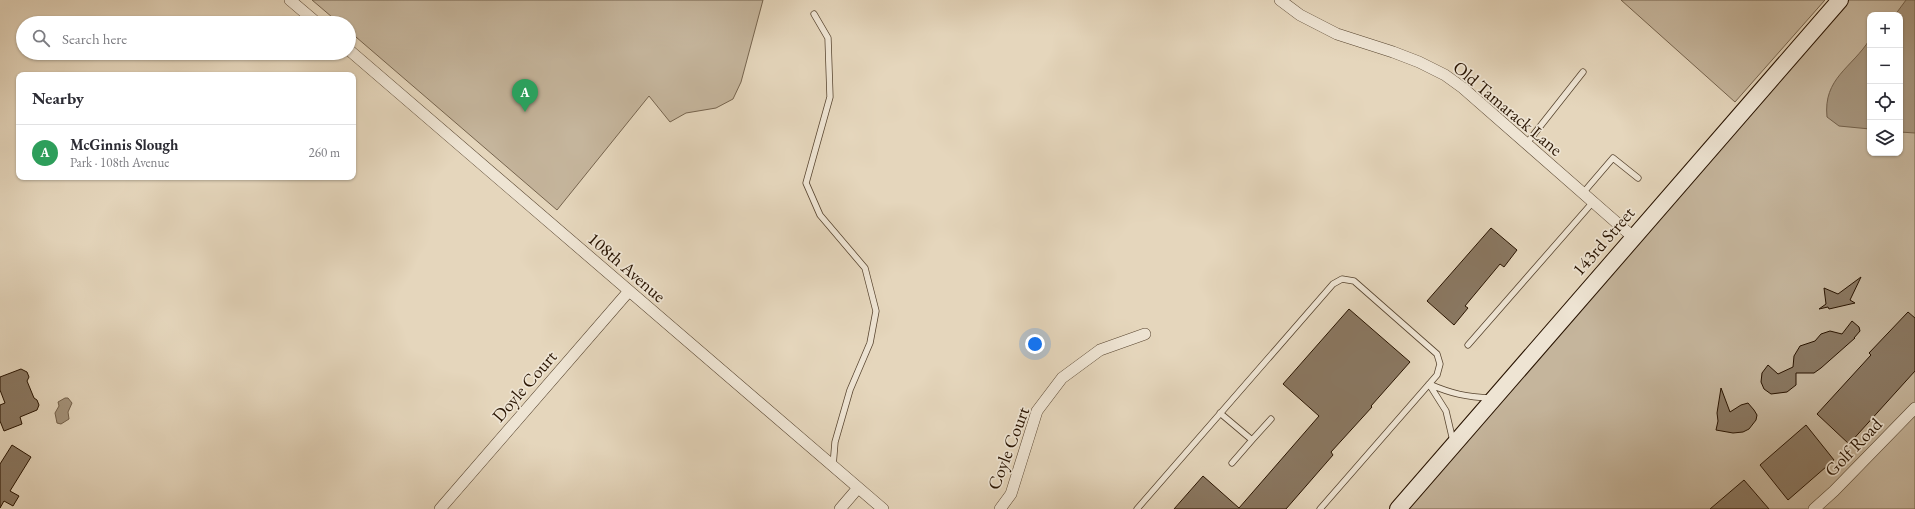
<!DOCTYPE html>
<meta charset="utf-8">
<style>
:root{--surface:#fff;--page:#f7f7f7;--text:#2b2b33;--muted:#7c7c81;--line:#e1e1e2;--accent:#111827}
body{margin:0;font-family:"EB Garamond",serif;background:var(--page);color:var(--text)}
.controls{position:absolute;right:12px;top:12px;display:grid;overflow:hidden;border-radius:8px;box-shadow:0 1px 3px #0004}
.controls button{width:36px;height:36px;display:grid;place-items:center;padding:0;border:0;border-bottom:1px solid var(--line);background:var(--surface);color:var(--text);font:20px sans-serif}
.you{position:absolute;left:1035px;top:344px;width:14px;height:14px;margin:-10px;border:3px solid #fff;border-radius:50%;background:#1a73e8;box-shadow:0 0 0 6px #1a73e833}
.badge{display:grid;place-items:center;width:26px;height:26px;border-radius:50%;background:var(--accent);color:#fff;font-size:13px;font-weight:700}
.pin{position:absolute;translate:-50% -33px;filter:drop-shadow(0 1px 2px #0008)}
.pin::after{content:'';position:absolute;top:21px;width:14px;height:12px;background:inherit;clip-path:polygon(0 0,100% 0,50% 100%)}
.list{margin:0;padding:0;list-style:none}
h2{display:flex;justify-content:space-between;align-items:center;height:52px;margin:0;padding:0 16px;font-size:17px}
h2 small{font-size:13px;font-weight:400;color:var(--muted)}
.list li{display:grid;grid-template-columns:26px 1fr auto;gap:12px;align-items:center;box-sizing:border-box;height:56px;padding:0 16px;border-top:1px solid var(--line)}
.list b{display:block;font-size:15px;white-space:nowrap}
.list p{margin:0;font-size:13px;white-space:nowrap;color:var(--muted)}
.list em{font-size:13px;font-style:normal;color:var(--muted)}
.icon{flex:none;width:22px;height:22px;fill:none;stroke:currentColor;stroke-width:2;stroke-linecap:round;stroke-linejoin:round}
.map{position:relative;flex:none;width:1915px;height:509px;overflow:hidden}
.search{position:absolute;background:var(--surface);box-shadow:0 1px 3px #0004;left:16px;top:16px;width:340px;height:44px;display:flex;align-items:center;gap:10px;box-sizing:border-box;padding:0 14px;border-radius:22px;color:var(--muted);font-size:15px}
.panel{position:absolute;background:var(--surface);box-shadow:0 1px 3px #0004;left:16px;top:72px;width:340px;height:108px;border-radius:8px}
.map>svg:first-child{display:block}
.green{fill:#c5b59c;stroke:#76644e;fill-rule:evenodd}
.water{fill:#a5947c;stroke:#73604a}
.building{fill:#8a7862;stroke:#281300}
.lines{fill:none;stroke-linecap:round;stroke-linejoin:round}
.service-casing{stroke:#57442f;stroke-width:7}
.minor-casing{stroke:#57442f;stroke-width:12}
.secondary-casing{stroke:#281300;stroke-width:18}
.service{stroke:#eee4d3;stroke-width:5.5}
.minor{stroke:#eee4d3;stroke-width:11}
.secondary{stroke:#eee4d3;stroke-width:16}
.labels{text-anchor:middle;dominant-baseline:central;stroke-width:3.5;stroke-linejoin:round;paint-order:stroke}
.street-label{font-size:18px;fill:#281300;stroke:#eee4d3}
</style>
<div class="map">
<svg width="1915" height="509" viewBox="0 0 1915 509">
<rect width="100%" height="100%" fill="#e5d6bc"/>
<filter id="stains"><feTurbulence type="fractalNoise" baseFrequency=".005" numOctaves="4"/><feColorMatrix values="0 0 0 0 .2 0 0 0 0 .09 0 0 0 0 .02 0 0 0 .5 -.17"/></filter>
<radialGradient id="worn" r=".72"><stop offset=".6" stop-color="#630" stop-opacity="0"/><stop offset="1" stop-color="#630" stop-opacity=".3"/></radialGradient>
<!-- green -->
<path class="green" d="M312,0H763L741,82L733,99L716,108L686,113L670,122L649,96L557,210L349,31V23H339Z
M1621,0H1825L1735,102Z
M1849,0H1915V509H1405ZM1870,15H1900V153H1870Z"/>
<!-- water -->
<path class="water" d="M1906,0H1915V133L1900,132V15H1895Z
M1870,39V129L1839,126L1827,117C1823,78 1852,68 1870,39Z
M65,398H68L72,403L68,412L69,419L61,424L57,423L55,413L59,406L58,402Z"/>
<!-- building -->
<path class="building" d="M1491,228L1517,250L1504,267L1500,264L1465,306L1468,308L1454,325L1427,301Z
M1861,277L1850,300L1855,303L1829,309L1828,307L1819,309L1826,304L1824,288L1838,294Z
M1349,309L1410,362L1371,406L1372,407L1331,452L1333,455L1286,509H1174L1203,476L1239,508L1319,416L1283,384Z
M1908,312L1915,318V371L1849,444L1817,414L1871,355L1869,353Z
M1852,321L1859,327L1860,331L1854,338H1855L1821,368L1814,373H1796V385L1787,392L1771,394L1764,389L1761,382L1762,373L1768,365L1778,374L1793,367L1794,356L1800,346L1815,341L1821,334L1830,331L1842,334Z
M21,369L27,372L29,377L27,381L34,398L37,400L39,405L37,410L20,417L22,424L4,431L0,421V405L5,403L0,390V377Z
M1721,388L1730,412L1741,405L1748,403L1754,410L1757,415L1756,420L1749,429L1743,432L1733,433L1716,430L1718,421L1717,413Z
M1806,425L1834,460L1788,500L1760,465Z
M12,445L31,457L10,491L19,496L13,506L4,501L0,508V464Z
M1744,480L1769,509H1710Z"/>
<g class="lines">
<defs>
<path id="service" d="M814,14L828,38L830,97L806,183L820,215L865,268L876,311L870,343L850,390L835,442L833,466
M1527,143L1583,72
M1583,193L1613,158L1638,178
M1468,345L1593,202
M1220,413L1252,440L1232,463
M1252,440L1271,419
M1453,441L1446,411L1429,384C1452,394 1467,397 1491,398
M1137,509L1333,284L1342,279L1354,281L1437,354L1440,364L1437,375L1320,509"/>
<path id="minor" d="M290,0L317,23
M1280,0L1300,15L1337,34L1393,52L1419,62L1445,75L1463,88L1633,237
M349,50L883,509
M440,509L629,291
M840,509L858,488
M1000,509L1011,494L1037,411L1062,378L1100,350L1145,334
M1814,509L1834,491L1915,408"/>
<path id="secondary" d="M1398,509L1840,0"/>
</defs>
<!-- service casing -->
<use href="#service" class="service-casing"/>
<!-- minor casing -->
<use href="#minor" class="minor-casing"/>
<!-- secondary casing -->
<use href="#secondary" class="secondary-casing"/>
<!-- service -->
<use href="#service" class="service"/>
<!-- minor -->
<use href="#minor" class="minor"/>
<!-- secondary -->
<use href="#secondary" class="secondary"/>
</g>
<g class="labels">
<!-- street labels -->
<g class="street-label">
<text transform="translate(1508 108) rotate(40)">Old Tamarack Lane</text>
<text transform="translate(1603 241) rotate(-49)">143rd Street</text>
<text transform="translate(627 267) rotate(41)">108th Avenue</text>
<text transform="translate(524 386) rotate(-49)">Doyle Court</text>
<text transform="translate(1853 447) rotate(-46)">Golf Road</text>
<text transform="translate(1008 448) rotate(-69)">Coyle Court</text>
</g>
</g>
<rect width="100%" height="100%" filter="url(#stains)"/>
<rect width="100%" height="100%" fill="url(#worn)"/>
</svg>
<div class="controls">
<button>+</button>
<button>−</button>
<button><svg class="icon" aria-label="locate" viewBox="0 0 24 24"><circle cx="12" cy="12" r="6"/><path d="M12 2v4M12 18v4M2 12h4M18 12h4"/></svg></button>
<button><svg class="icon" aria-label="layers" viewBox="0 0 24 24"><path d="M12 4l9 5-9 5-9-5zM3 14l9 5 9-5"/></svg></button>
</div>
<div class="you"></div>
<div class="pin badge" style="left:525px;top:112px;background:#2e9e5b">A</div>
<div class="search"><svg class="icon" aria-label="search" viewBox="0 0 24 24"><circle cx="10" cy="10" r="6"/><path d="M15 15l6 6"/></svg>Search here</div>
<section class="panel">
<h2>Nearby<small></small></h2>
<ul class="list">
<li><span class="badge" style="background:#2e9e5b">A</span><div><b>McGinnis Slough</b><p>Park · 108th Avenue</p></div><em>260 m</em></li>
</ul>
</section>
</div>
